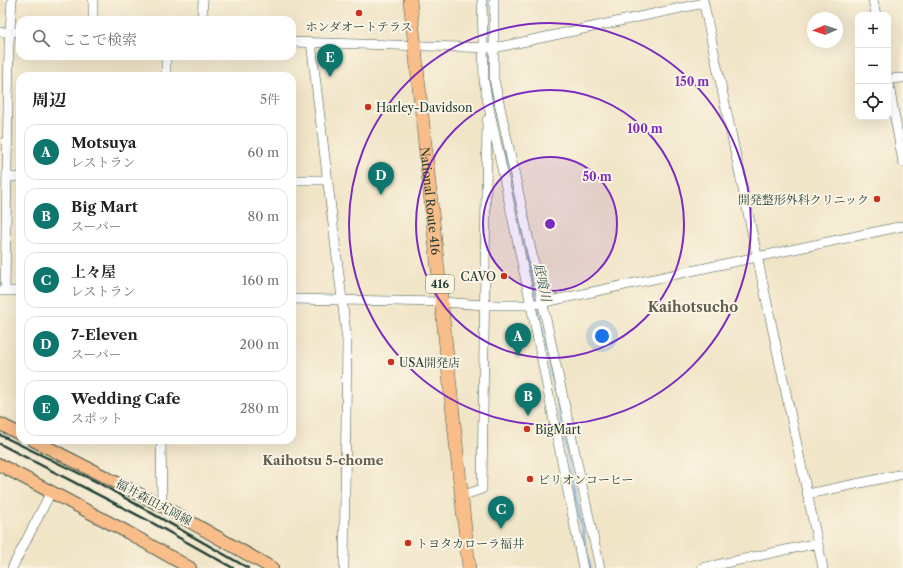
<!DOCTYPE html>
<html lang="ja">
<meta charset="utf-8">
<style>
:root{--surface:#fff;--page:#f2f2f2;--text:#222;--muted:#767676;--line:#e0e0e0;--accent:#0f766e}
body{margin:0;font-family:"Libre Caslon Text","Noto Serif JP",serif;background:var(--page);color:var(--text)}
.controls{position:absolute;right:12px;top:12px;display:grid;overflow:hidden;border-radius:8px;box-shadow:0 4px 16px #0002}
.controls button{width:36px;height:36px;display:grid;place-items:center;padding:0;border:0;border-bottom:1px solid var(--line);background:var(--surface);color:var(--text);font:20px sans-serif}
.compass{position:absolute;left:807px;top:12px;width:36px;height:36px;border-radius:50%;background:var(--surface);box-shadow:0 4px 16px #0002;rotate:268deg}
.you{position:absolute;left:602px;top:336px;width:14px;height:14px;margin:-10px;border:3px solid #fff;border-radius:50%;background:#1a73e8;box-shadow:0 0 0 6px #1a73e833}
.badge{display:grid;place-items:center;width:26px;height:26px;border-radius:50%;background:var(--accent);color:#fff;font-size:13px;font-weight:700}
.pin{position:absolute;translate:-50% -33px;filter:drop-shadow(0 1px 2px #0008)}
.pin::after{content:'';position:absolute;top:21px;width:14px;height:12px;background:inherit;clip-path:polygon(0 0,100% 0,50% 100%)}
.list{margin:0;padding:0;list-style:none}
h2{display:flex;justify-content:space-between;align-items:center;height:52px;margin:0;padding:0 16px;font-size:17px}
h2 small{font-size:13px;font-weight:400;color:var(--muted)}
.list li{display:grid;grid-template-columns:26px 1fr auto;gap:12px;align-items:center;box-sizing:border-box;height:56px;margin:0 8px 8px;padding:0 8px;border:1px solid var(--line);border-radius:12px}
.list b{display:block;font-size:15px;white-space:nowrap}
.list p{margin:0;font-size:13px;white-space:nowrap;color:var(--muted)}
.list em{font-size:13px;font-style:normal;color:var(--muted)}
.icon{flex:none;width:22px;height:22px;fill:none;stroke:currentColor;stroke-width:2;stroke-linecap:round;stroke-linejoin:round}
.map{position:relative;flex:none;width:903px;height:568px;overflow:hidden}
.search{position:absolute;background:var(--surface);box-shadow:0 4px 16px #0002;left:16px;top:16px;width:280px;height:44px;display:flex;align-items:center;gap:10px;box-sizing:border-box;padding:0 14px;border-radius:12px;color:var(--muted);font-size:15px}
.panel{position:absolute;background:var(--surface);box-shadow:0 4px 16px #0002;left:16px;top:72px;width:280px;height:372px;border-radius:12px}
.map>svg:first-child{display:block}
.built{fill:#e7d5b7}
.lines{fill:none;stroke-linecap:round;stroke-linejoin:round}
.stream{stroke:#6daee1;stroke-width:2.5}
.minor-casing{stroke:#3e564a;stroke-width:10}
.major-casing{stroke:#3e564a;stroke-width:14}
.highway-casing{stroke:#3e564a;stroke-width:14}
.minor{stroke:#fff;stroke-width:9}
.major{stroke:#f8bd89;stroke-width:12}
.highway{stroke:#f8bd89;stroke-width:13}
.rail{stroke:#1f3d34;stroke-width:2.5}
.ring{fill:none;stroke:#7b2cbf;stroke-width:2}
.poi-dot{fill:#c8321e;stroke:#fcf5e5;stroke-width:1.5}
.labels{text-anchor:middle;dominant-baseline:central;stroke-width:4;stroke-linejoin:round;paint-order:stroke}
.shield{fill:#fcf5e5;stroke:#617469;stroke-width:1}
.shield-label{font-size:11px;font-weight:bold;fill:#1f3d34}
.poi-label{font-size:12px;fill:#1f3d34;stroke:#fcf5e5;text-anchor:start}
.street-label{font-size:12px;fill:#1f3d34;stroke:#fcf5e5}
.water-label{font-size:13px;font-style:italic;fill:#32595f;stroke:#fcf5e5}
.neighbourhood-label{font-size:13px;font-weight:bold;fill:#5d5d51;stroke:#fcf5e5}
.quarter-label{font-size:14px;font-weight:bold;fill:#5d5d51;stroke:#fcf5e5}
.centre{fill:#7b2cbf;stroke:#fcf5e5;stroke-width:2}
.ring-label{font-size:12px;text-anchor:middle;font-weight:bold;fill:#7b2cbf;stroke:#fcf5e5;stroke-width:4;stroke-linejoin:round;paint-order:stroke}
</style>
<div class="map">
<svg width="903" height="568" viewBox="0 0 903 568">
<rect width="100%" height="100%" fill="#fcf5e5"/>
<filter id="ink" filterUnits="userSpaceOnUse"><feTurbulence type="fractalNoise" baseFrequency=".025" numOctaves="2"/><feDisplacementMap in="SourceGraphic" scale="8" xChannelSelector="R" yChannelSelector="G"/><feConvolveMatrix kernelMatrix="1 2 1 2 8 2 1 2 1" color-interpolation-filters="sRGB"/></filter>
<filter id="wash" filterUnits="userSpaceOnUse"><feTurbulence type="fractalNoise" baseFrequency=".012" numOctaves="4" result="noise"/><feDisplacementMap in="SourceGraphic" scale="16" xChannelSelector="R" yChannelSelector="G"/><feGaussianBlur stdDeviation="0.9" result="paint"/><feColorMatrix in="noise" values="0 0 0 0 0 0 0 0 0 0 0 0 0 0 0 0 0 1.4 0 .05"/><feComposite in="paint" operator="in"/></filter>
<g filter="url(#wash)">
<rect width="100%" height="100%" fill="#f1e5c8"/>
<!-- built -->
<path class="built" d="M0,0H6V13L1,16H0Z"/>
<g class="lines">
<!-- stream -->
<path class="stream" d="M487,0L488,45
M488,50V69
M488,78L538,307L590,568"/>
</g>
</g>
<g filter="url(#ink)">
<g class="lines">
<defs>
<path id="minor" d="M482,0L484,81L488,103L531,305L583,568
M494,0V79L600,568
M703,0L823,568
M873,0L876,15
M93,20V0
M202,20L203,0
M0,32H20
M292,42L494,48L704,3
M311,42L347,341L344,568
M166,76V56
M888,79L903,78
M888,80L903,162
M7,177H20
M292,180H327
M0,291H20
M5,291L9,46L12,0
M292,299L441,302L485,305H531L903,226
M161,440L162,506
M808,494L903,474
M461,496L482,489L487,120
M12,568L51,492
M702,568L818,543"/>
<path id="major" d="M0,424L20,434
M33,440L162,506L272,568
M0,465L127,532L190,568"/>
<g id="highway">
<path id="s1" d="M410,0L469,568"/>
</g>
</defs>
<!-- minor casing -->
<use href="#minor" class="minor-casing"/>
<!-- major casing -->
<use href="#major" class="major-casing"/>
<!-- highway casing -->
<use href="#highway" class="highway-casing"/>
<!-- minor -->
<use href="#minor" class="minor"/>
<!-- major -->
<use href="#major" class="major"/>
<!-- highway -->
<use href="#highway" class="highway"/>
<!-- rail -->
<path class="rail" d="M0,435L97,482L248,568
M0,444L149,521L233,568"/>
</g>
</g>
<!-- distance rings -->
<circle cx="550" cy="224" r="67" fill="#7b2cbf" fill-opacity=".12"/>
<g class="ring">
<circle cx="550" cy="224" r="67"/>
<circle cx="550" cy="224" r="134"/>
<circle cx="550" cy="224" r="201"/>
</g>
<!-- markers -->
<g class="poi-dot">
<circle cx="359" cy="13" r="4"/>
<circle cx="368" cy="107" r="4"/>
<circle cx="877" cy="199" r="4"/>
<circle cx="504" cy="276" r="4"/>
<circle cx="391" cy="362" r="4"/>
<circle cx="527" cy="429" r="4"/>
<circle cx="530" cy="479" r="4"/>
<circle cx="408" cy="543" r="4"/>
</g>
<g class="labels">
<!-- shield labels -->
<rect class="shield" x="426" y="275" width="28" height="18" rx="3"/>
<g class="shield-label">
<text x="440" y="284">416</text>
</g>
<!-- poi labels -->
<g class="poi-label">
<text x="359" y="26" text-anchor="middle">ホンダオートテラス</text>
<text x="376" y="107">Harley-Davidson</text>
<text x="869" y="199" text-anchor="end">開発整形外科クリニック</text>
<text x="496" y="276" text-anchor="end">CAVO</text>
<text x="399" y="362">USA開発店</text>
<text x="535" y="429">BigMart</text>
<text x="538" y="479">ビリオンコーヒー</text>
<text x="416" y="543">トヨタカローラ福井</text>
</g>
<!-- street labels -->
<g class="street-label">
<text stroke="none"><textPath href="#s1" startOffset="202">National Route 416</textPath></text>
<text transform="translate(154 502) rotate(28)">福井森田丸岡線</text>
</g>
<!-- water labels -->
<g class="water-label">
<text transform="translate(543 282) rotate(78)">底喰川</text>
</g>
<!-- neighbourhood labels -->
<g class="neighbourhood-label">
<text x="323" y="460">Kaihotsu 5-chome</text>
</g>
<!-- quarter labels -->
<g class="quarter-label">
<text x="693" y="307">Kaihotsucho</text>
</g>
</g>
<circle cx="550" cy="224" r="6" class="centre"/>
<g class="ring-label">
<text x="692" y="86">150 m</text>
<text x="645" y="133">100 m</text>
<text x="597" y="181">50 m</text>
</g>
</svg>
<div class="controls">
<button>+</button>
<button>−</button>
<button><svg class="icon" aria-label="locate" viewBox="0 0 24 24"><circle cx="12" cy="12" r="6"/><path d="M12 2v4M12 18v4M2 12h4M18 12h4"/></svg></button>
</div>
<svg class="compass" viewBox="-18 -18 36 36"><path d="M0-13l5 13h-10z" fill="#e53935"/><path d="M0 13l5-13h-10z" fill="#767676"/></svg>
<div class="you"></div>
<div class="pin badge" style="left:518px;top:356px">A</div>
<div class="pin badge" style="left:528px;top:416px">B</div>
<div class="pin badge" style="left:501px;top:529px">C</div>
<div class="pin badge" style="left:381px;top:195px">D</div>
<div class="pin badge" style="left:330px;top:77px">E</div>
<div class="search"><svg class="icon" aria-label="search" viewBox="0 0 24 24"><circle cx="10" cy="10" r="6"/><path d="M15 15l6 6"/></svg>ここで検索</div>
<section class="panel">
<h2>周辺<small>5件</small></h2>
<ul class="list">
<li><span class="badge">A</span><div><b>Motsuya</b><p>レストラン</p></div><em>60 m</em></li>
<li><span class="badge">B</span><div><b>Big Mart</b><p>スーパー</p></div><em>80 m</em></li>
<li><span class="badge">C</span><div><b>上々屋</b><p>レストラン</p></div><em>160 m</em></li>
<li><span class="badge">D</span><div><b>7-Eleven</b><p>スーパー</p></div><em>200 m</em></li>
<li><span class="badge">E</span><div><b>Wedding Cafe</b><p>スポット</p></div><em>280 m</em></li>
</ul>
</section>
</div>
